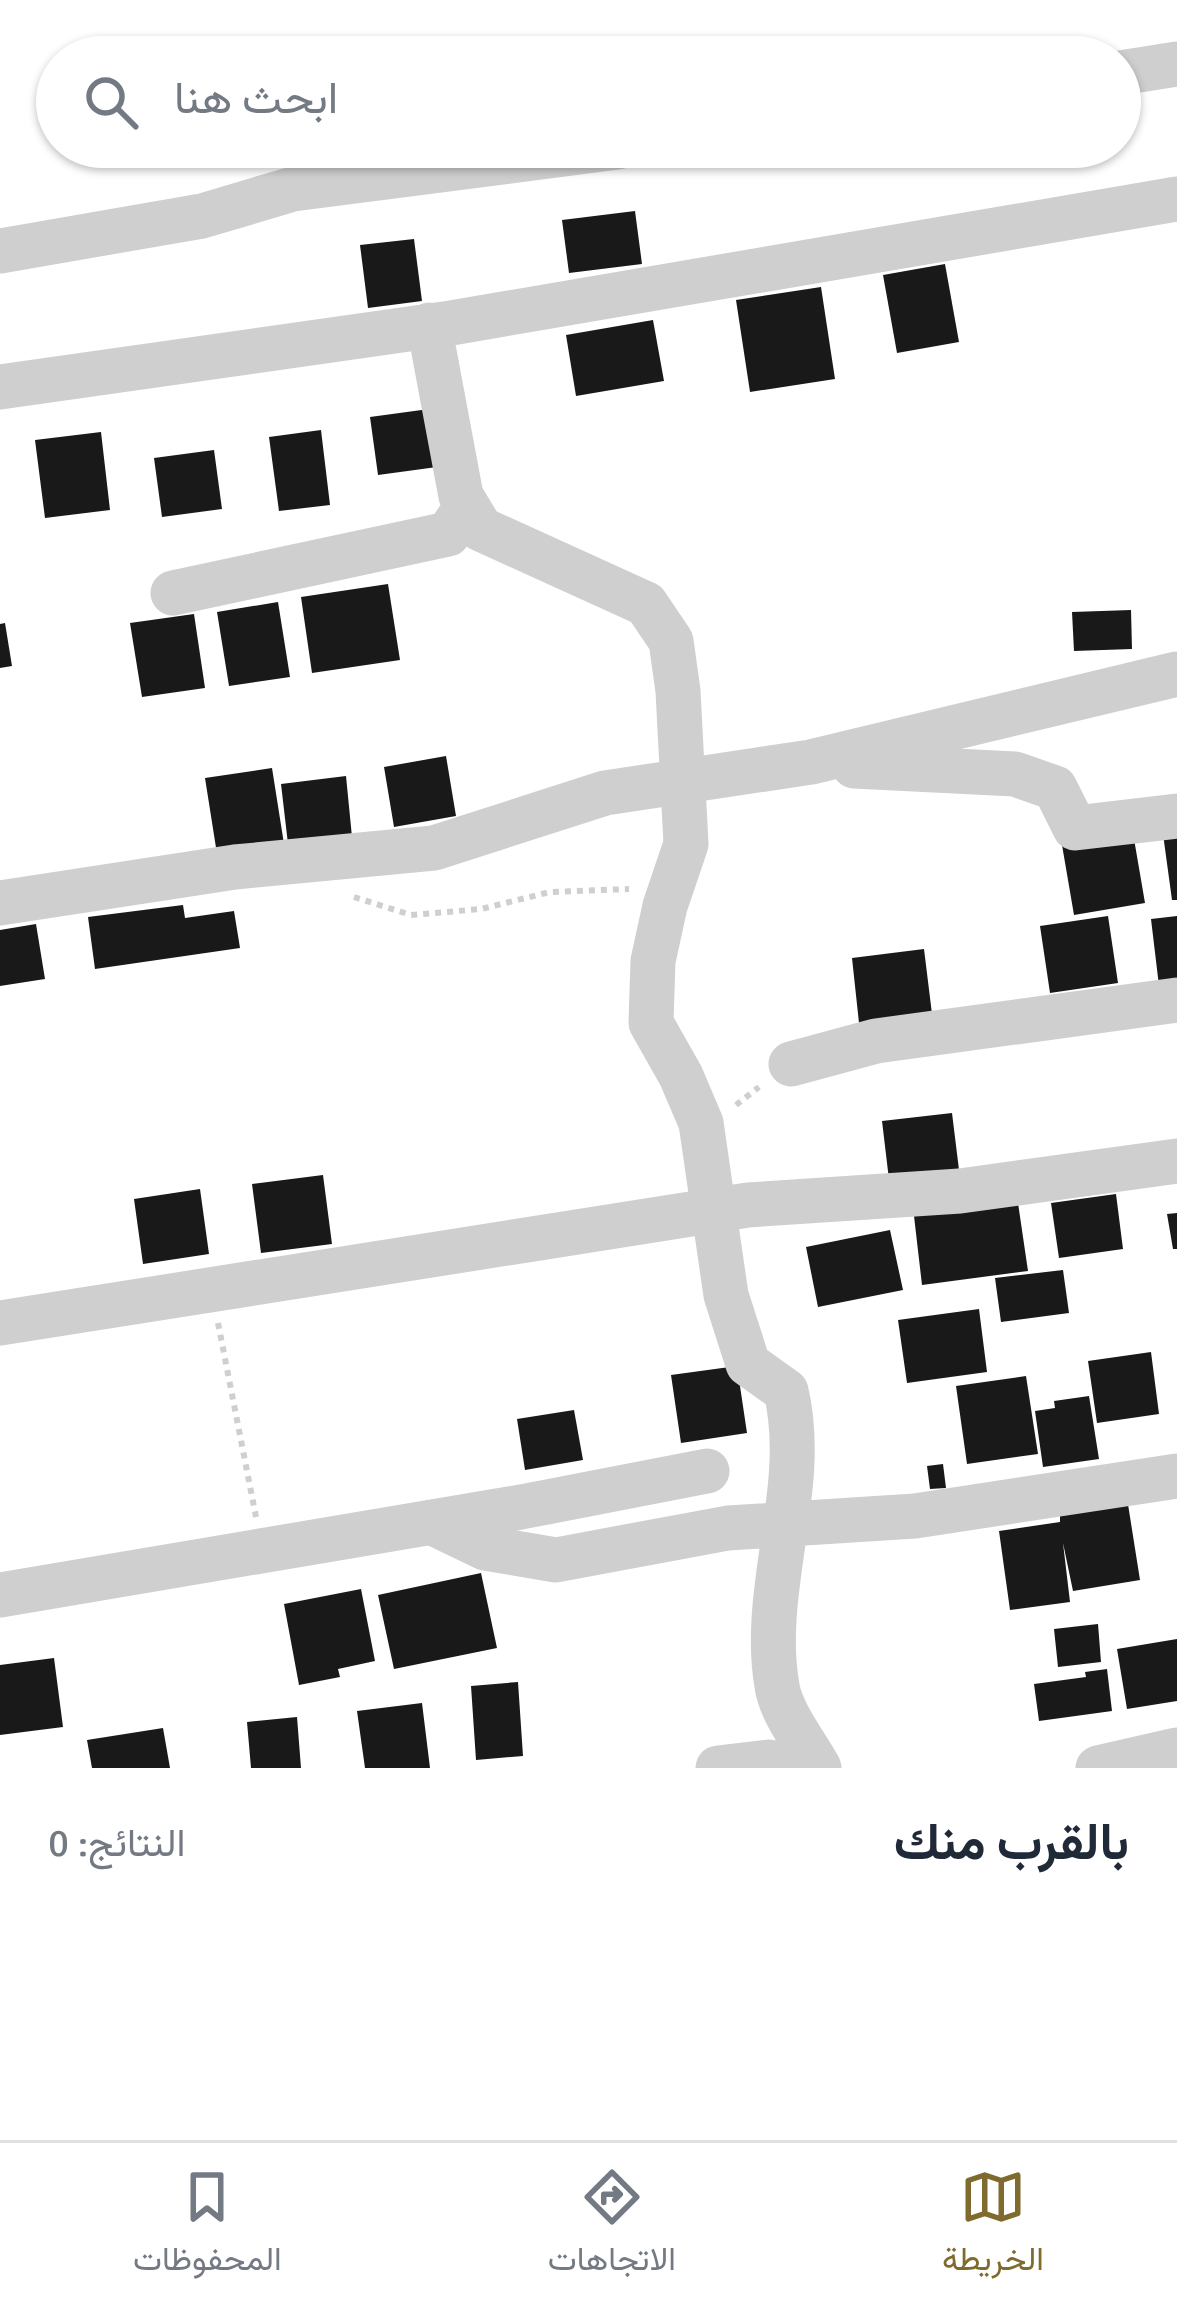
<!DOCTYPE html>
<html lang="ar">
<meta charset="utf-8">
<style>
:root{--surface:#fff;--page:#f2f2f3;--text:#1f2937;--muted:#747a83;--line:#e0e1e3;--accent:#806b2f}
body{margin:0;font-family:Signika,Vazirmatn,sans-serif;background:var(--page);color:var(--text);direction:rtl}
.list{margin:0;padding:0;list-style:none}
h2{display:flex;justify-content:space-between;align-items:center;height:156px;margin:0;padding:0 48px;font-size:51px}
h2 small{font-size:39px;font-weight:400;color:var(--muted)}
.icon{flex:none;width:66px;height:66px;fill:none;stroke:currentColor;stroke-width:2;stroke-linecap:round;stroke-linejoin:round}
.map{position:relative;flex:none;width:1177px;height:1768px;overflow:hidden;direction:ltr}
.search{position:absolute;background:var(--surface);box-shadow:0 3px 9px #0004;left:36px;right:36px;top:36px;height:132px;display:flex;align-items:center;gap:30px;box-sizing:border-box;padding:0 42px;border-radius:66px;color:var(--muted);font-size:45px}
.sheet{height:372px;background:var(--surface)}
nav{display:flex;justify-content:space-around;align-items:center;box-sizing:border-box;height:168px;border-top:3px solid var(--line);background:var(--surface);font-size:33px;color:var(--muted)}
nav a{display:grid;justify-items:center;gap:6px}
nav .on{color:var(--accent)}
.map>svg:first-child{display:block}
.building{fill:#191919}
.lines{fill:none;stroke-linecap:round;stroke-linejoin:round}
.path{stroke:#cfcfcf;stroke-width:6;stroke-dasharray:6 6;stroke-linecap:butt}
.minor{stroke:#cfcfcf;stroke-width:45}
</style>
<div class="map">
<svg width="1177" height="1768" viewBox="0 0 1177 1768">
<rect width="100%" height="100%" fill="#fff"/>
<!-- building -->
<path class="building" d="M635,211L642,264L569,273L562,220Z
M414,239L422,301L368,308L360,245Z
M945,264L959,342L897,353L883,275Z
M821,287L835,379L750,392L736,300Z
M653,320L664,381L576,396L566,335Z
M429,409L437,467L378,475L370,417Z
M321,430L330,505L279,511L269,437Z
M101,432L110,510L45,518L35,440Z
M214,450L222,509L162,517L154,458Z
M388,584L400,660L312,673L301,597Z
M278,602L290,677L229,686L217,612Z
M1131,610L1132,649L1074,651L1072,612Z
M194,614L205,688L142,697L130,623Z
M5,623L12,666L0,668V624Z
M446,756L456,816L394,827L384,767Z
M272,768L284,844L217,854L205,778Z
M346,776L352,837L288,844L281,784Z
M1177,832V900H1172L1163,834Z
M1133,833L1145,903L1074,915L1062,845Z
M183,905L185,918L234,911L240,948L95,969L88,917Z
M1108,916L1118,983L1050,993L1040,926Z
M1177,916V984L1159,986L1151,919Z
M36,924L45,979L0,986V930Z
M924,949L932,1014L859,1023L852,958Z
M952,1113L960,1178L890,1188L882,1121Z
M323,1175L332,1244L261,1253L252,1184Z
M200,1189L209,1254L143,1264L134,1199Z
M1116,1194L1123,1249L1059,1258L1051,1203Z
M1018,1203L1028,1271L922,1285L914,1216Z
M1177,1213V1249H1173L1167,1214Z
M890,1230L903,1290L818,1307L806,1247Z
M1063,1270L1069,1313L1001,1322L995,1278Z
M979,1309L987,1372L907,1383L898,1320Z
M1151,1352L1159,1414L1097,1423L1088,1361Z
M737,1366L747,1433L681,1443L671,1375Z
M1026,1376L1038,1454L967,1464L956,1386Z
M1089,1396L1099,1459L1043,1467L1035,1411L1055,1408L1054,1401Z
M574,1410L583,1460L525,1470L517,1419Z
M943,1464L946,1488L930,1489L927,1466Z
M1127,1498L1140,1580L1073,1591L1063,1543L1070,1602L1010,1610L999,1531L1060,1522V1509Z
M481,1573L497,1648L394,1669L378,1595Z
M361,1589L375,1661L338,1669L340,1677L299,1685L284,1604Z
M1098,1624L1101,1662L1058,1667L1054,1629Z
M1177,1639V1701L1127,1709L1117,1649Z
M54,1658L63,1727L0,1735V1665Z
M1107,1669L1112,1711L1039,1721L1034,1684L1086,1677L1085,1672Z
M518,1682L523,1756L476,1760L471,1686Z
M422,1703L430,1768H365L357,1711Z
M297,1717L301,1768H251L247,1722Z
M163,1728L170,1768H92L87,1740Z"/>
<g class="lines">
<!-- path -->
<path class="path" d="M354,897L411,915L481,909L550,892L629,889
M736,1105L759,1087
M218,1323L256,1517"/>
<!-- minor -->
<path class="minor" d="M1120,73L1177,64
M0,251L202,216L293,189L618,147
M429,325L461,496L481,529L646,604L671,641L678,691L686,844L665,906L653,961L651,1023L681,1076L701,1123L726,1295L748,1364L786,1391C809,1488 760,1588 777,1686C781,1713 806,1744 819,1768
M0,387L451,323L1177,199
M173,593L448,534L467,506
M854,766L1015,774L1055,788L1075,828L1177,816
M0,903L235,867L434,848L605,793L811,762L1177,674
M791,1064L876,1041L1177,1000
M0,1323L748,1205L960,1191L1177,1161
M431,1522L485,1548L556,1560L728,1528L915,1516L1177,1476
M0,1595L521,1507L707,1471
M718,1768L769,1762L799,1768
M1098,1768L1177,1750"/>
</g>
</svg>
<div class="search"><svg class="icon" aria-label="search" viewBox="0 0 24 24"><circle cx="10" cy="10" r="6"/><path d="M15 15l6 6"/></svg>ابحث هنا</div>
</div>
<section class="sheet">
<h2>بالقرب منك<small>النتائج: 0</small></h2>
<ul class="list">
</ul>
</section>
<nav>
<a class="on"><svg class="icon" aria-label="map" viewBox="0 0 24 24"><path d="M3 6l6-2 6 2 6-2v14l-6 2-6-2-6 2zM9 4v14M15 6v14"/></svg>الخريطة</a>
<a><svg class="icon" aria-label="directions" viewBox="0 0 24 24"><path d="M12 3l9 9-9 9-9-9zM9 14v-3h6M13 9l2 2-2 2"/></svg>الاتجاهات</a>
<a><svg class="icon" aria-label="saved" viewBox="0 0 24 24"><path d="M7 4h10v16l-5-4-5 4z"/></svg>المحفوظات</a>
</nav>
